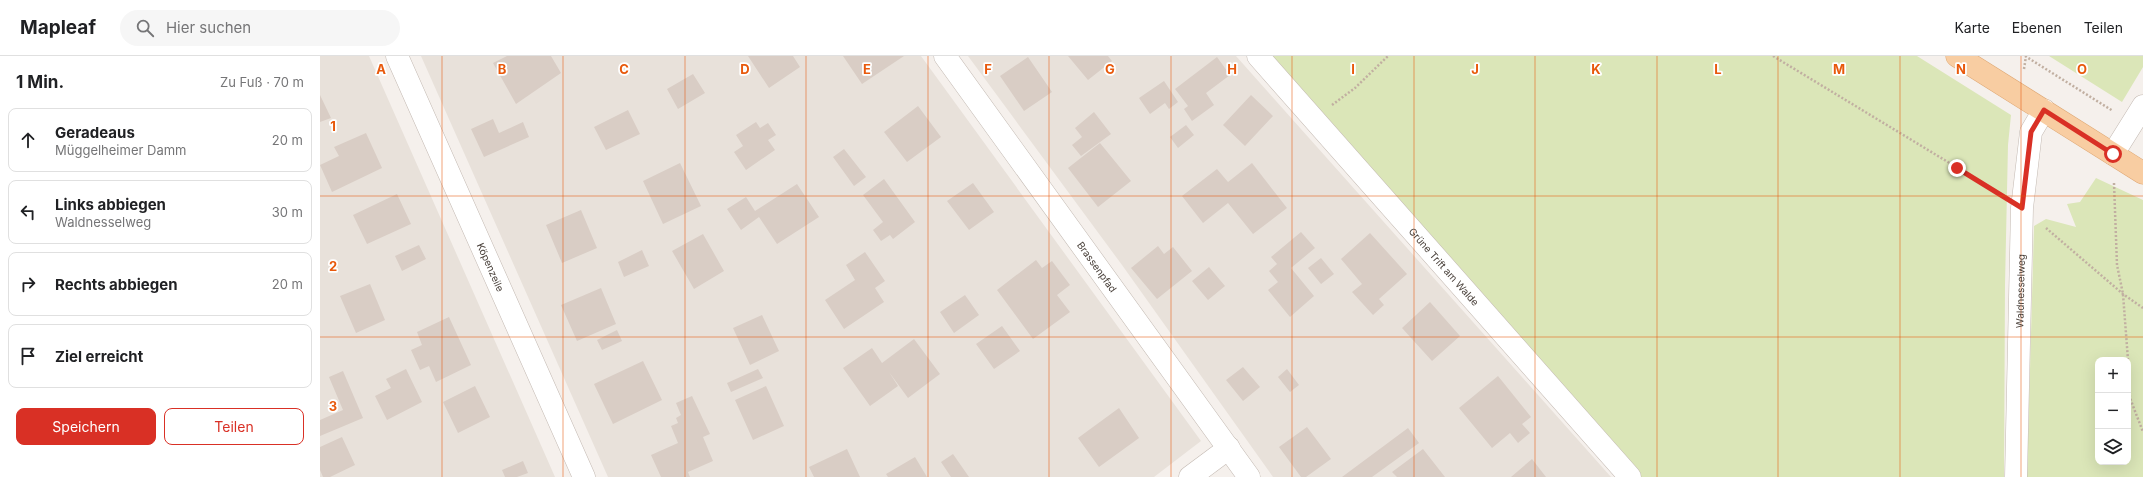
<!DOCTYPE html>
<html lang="de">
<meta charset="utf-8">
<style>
:root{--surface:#fff;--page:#f6f6f6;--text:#202124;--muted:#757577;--line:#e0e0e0;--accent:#d93025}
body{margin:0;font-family:Inter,sans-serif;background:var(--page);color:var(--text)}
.controls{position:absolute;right:12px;bottom:12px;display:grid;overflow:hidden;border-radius:8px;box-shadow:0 4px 16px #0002}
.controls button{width:36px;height:36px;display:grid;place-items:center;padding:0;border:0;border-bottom:1px solid var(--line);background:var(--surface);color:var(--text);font:20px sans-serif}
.stop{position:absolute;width:12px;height:12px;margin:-9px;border:3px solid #d93025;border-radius:50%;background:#fff}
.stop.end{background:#d93025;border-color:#fff;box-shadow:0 1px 4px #0008}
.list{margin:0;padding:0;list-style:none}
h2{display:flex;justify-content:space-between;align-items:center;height:52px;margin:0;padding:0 16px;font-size:17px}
h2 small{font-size:13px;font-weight:400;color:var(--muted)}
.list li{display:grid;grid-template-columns:26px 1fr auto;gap:12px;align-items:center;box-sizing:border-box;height:64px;margin:0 8px 8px;padding:0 8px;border:1px solid var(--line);border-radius:8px}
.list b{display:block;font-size:15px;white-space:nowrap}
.list p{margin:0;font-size:13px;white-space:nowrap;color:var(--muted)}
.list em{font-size:13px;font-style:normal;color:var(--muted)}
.actions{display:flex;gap:8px;padding:12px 16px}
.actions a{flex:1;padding:9px 0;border:1px solid var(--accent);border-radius:8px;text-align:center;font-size:14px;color:var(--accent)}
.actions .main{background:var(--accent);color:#fff}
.icon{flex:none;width:22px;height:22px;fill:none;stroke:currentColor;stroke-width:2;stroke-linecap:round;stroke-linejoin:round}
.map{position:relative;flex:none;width:1823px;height:421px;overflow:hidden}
header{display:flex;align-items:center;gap:24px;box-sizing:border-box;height:56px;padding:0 20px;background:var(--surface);border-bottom:1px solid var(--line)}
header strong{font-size:19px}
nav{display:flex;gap:22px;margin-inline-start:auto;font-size:14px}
.search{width:280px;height:36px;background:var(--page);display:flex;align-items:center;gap:10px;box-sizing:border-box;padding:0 14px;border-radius:22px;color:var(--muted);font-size:15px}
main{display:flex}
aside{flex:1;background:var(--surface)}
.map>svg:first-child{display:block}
.residential{fill:#e8e1da}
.green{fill:#dbe6b8;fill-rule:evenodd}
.building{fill:#d9cdc5}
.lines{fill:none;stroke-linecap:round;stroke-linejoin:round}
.minor-casing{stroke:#c3b9b2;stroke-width:23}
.major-casing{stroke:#dda672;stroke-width:23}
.path{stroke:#c1afa1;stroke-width:2.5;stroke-dasharray:2 2;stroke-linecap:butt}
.minor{stroke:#fff;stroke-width:22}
.major{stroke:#f8cda2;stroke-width:22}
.route{stroke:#d93025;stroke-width:5}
.grid{fill:none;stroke:#e8590c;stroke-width:1;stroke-opacity:0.55}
.labels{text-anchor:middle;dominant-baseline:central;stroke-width:3.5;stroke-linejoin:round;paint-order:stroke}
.street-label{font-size:10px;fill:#49403a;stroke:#fff}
.grid-label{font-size:13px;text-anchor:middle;font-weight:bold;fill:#e8590c;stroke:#fff;stroke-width:3.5;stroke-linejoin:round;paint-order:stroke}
</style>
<header>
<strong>Mapleaf</strong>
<div class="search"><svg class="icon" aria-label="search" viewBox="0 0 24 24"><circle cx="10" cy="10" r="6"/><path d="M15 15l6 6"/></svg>Hier suchen</div>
<nav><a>Karte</a><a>Ebenen</a><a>Teilen</a></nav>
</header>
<main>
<aside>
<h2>1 Min.<small>Zu Fuß · 70 m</small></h2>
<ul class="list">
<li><svg class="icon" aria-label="ahead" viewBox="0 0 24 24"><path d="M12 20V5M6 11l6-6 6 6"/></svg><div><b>Geradeaus</b><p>Müggelheimer Damm</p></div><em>20 m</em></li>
<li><svg class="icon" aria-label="left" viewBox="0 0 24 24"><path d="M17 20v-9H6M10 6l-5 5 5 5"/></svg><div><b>Links abbiegen</b><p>Waldnesselweg</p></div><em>30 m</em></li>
<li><svg class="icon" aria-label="right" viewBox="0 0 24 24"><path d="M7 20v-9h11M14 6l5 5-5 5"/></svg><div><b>Rechts abbiegen</b></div><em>20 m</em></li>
<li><svg class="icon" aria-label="arrive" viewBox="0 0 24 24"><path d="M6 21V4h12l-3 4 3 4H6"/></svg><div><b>Ziel erreicht</b></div></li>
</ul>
<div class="actions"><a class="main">Speichern</a><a>Teilen</a></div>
</aside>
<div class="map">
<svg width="1823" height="421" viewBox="0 0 1823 421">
<rect width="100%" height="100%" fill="#f5f0ec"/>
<!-- residential -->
<path class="residential" d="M0,0H49L235,421H0Z
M101,0H601L881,385L834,421H288Z
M648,0H916L1291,421H953L802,209Z"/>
<!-- green -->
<path class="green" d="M948,0H1597L1691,59L1688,89L1685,229L1684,421H1321Z
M1729,0H1823V11L1802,46Z
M1776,122L1823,144V421H1707L1714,170L1726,163L1756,171L1747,148L1760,146ZM1778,304H1808V406H1778Z"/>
<!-- building -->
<path class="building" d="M187,0H231L241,17L196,48L173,7Z
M428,0H473L480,11L449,32Z
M523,0H584L542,28Z
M748,0H788L792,5L768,24Z
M708,1L732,36L704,55L680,20Z
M897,1L910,19L886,37L894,49L872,65L864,53L868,50L855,33Z
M373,18L385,37L358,53L347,33Z
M844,25L858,46L849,53L845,47L830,58L819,42Z
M0,39L11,62L0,66Z
M931,39L953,60L925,90L903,69Z
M598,50L621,81L587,106L564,76Z
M308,54L320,78L286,94L274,71Z
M774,56L791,78L761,100L752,89L762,81L755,72Z
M173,63L179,77L203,66L209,81L164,101L151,73Z
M436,66L440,72L448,67L456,79L448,84L455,94L426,114L414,96L423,90L416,79Z
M866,69L874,79L858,92L850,81Z
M46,77L62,112L12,136L0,109L19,100L14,91Z
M780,87L811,125L778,151L748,112Z
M524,93L546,121L534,130L513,101Z
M360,107L381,150L343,168L323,125Z
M932,107L967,152L933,178L908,147L883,167L862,140L897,113L908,126Z
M564,123L595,166L573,183L570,179L561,185L553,174L563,166L543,139Z
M653,127L674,156L649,174L627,145Z
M477,128L499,161L457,188L439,161L421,174L407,153L426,141L435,155Z
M77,138L91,168L47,188L33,159Z
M261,154L277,192L242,207L226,169Z
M981,176L995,192L971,212L994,240L970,261L948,234L958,226L949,215L957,208L951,201Z
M1050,177L1087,218L1059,243L1064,249L1053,259L1032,236L1042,228L1021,203Z
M383,178L404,215L374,233L352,195Z
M99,189L106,203L82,215L75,200Z
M838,190L844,198L853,191L872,215L837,243L811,212Z
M322,194L329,210L304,221L298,206Z
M545,196L565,225L555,232L564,246L524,273L505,244L535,224L526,209Z
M1001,202L1014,218L1001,228L988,212Z
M716,204L722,212L732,205L750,229L737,239L750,256L713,283L677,234Z
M889,211L905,230L888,244L872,225Z
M50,228L65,264L36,277L20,240Z
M281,232L296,268L257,285L241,249Z
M645,239L659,259L634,277L620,256Z
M1110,246L1140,280L1112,305L1082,272Z
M442,259L459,295L430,309L413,272Z
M129,261L151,309L116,326L109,310L100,314L91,294L102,289L97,276Z
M682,270L700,295L674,313L656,288Z
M297,274L302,285L282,294L277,284Z
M594,283L620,318L588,342L569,316L578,330L550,350L523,312L552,292L562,307Z
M323,305L342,344L293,368L274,328Z
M923,311L940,331L923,345L906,324Z
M86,313L102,346L67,364L55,340L71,332L66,323Z
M438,313L443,322L411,336L407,327Z
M967,313L979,329L970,336L958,321Z
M23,315L43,362L0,380V364L23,354L9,321Z
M1178,320L1211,361L1202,368L1210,377L1198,387L1190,377L1172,392L1139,352Z
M155,330L170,361L138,377L123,346Z
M446,330L464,370L433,384L415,344Z
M372,340L390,378L383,381L393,405L368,416L370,421H341L331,399L358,387L351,370L358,367L356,362L361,359L356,347Z
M799,352L819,382L779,411L758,382Z
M987,371L1011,403L986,421H981L959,391Z
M1088,372L1099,387L1052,421H1022Z
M22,381L35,409L10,421H3L0,414V391Z
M527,393L540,421H494L489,411Z
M1103,393L1125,421H1077L1072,416Z
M633,398L649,421H631L621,406Z
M595,401L607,421H568L566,418Z
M1212,403L1226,421H1191Z
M203,405L208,417L197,421H185L182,414Z"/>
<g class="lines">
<defs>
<g id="minor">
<path id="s1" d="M77,0L264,421"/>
<path id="s2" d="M625,0L929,421"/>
<path id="s3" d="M938,0L1310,421"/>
<path d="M1793,98L1823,50"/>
<path d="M870,421L909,392"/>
<path id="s4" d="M1696,421L1702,152L1711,76L1724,54"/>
</g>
<path id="major" d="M1637,0L1823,117"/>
</defs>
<!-- minor casing -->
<use href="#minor" class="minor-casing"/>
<!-- major casing -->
<use href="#major" class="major-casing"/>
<!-- path -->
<path class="path" d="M1453,0L1679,137
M1705,0L1793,55
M1704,13L1706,0
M1012,49L1035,32L1068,0
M1794,127L1797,209L1803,238L1808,304
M1726,172L1803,238L1823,252
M1808,307L1810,342L1823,376"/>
<!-- minor -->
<use href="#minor" class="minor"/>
<!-- major -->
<use href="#major" class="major"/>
</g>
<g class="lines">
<!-- route -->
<path class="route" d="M1637,112L1702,152L1711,76L1724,54L1793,98"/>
</g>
<!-- grid -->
<path class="grid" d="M122,0V421M243,0V421M365,0V421M486,0V421M608,0V421M729,0V421M851,0V421M972,0V421M1094,0V421M1215,0V421M1337,0V421M1458,0V421M1580,0V421M1701,0V421M0,140H1823M0,281H1823"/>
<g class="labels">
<!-- street labels -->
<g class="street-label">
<text stroke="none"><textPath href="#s1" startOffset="231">Köpenzeile</textPath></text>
<text stroke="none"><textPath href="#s2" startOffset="260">Brassenpfad</textPath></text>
<text stroke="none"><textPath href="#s3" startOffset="281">Grüne Trift am Walde</textPath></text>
<text stroke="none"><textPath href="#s4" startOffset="186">Waldnesselweg</textPath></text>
</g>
</g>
<g class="grid-label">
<text x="61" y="18">A</text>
<text x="182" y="18">B</text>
<text x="304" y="18">C</text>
<text x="425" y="18">D</text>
<text x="547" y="18">E</text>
<text x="668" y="18">F</text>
<text x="790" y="18">G</text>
<text x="912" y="18">H</text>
<text x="1033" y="18">I</text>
<text x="1155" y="18">J</text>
<text x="1276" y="18">K</text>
<text x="1398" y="18">L</text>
<text x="1519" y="18">M</text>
<text x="1641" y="18">N</text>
<text x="1762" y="18">O</text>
<text x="13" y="75">1</text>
<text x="13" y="215">2</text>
<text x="13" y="355">3</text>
</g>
</svg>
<div class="controls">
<button>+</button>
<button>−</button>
<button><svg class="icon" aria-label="layers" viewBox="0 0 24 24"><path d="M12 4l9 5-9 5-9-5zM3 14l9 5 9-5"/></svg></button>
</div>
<div class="stop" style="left:1793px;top:98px"></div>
<div class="stop end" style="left:1637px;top:112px"></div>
</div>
</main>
